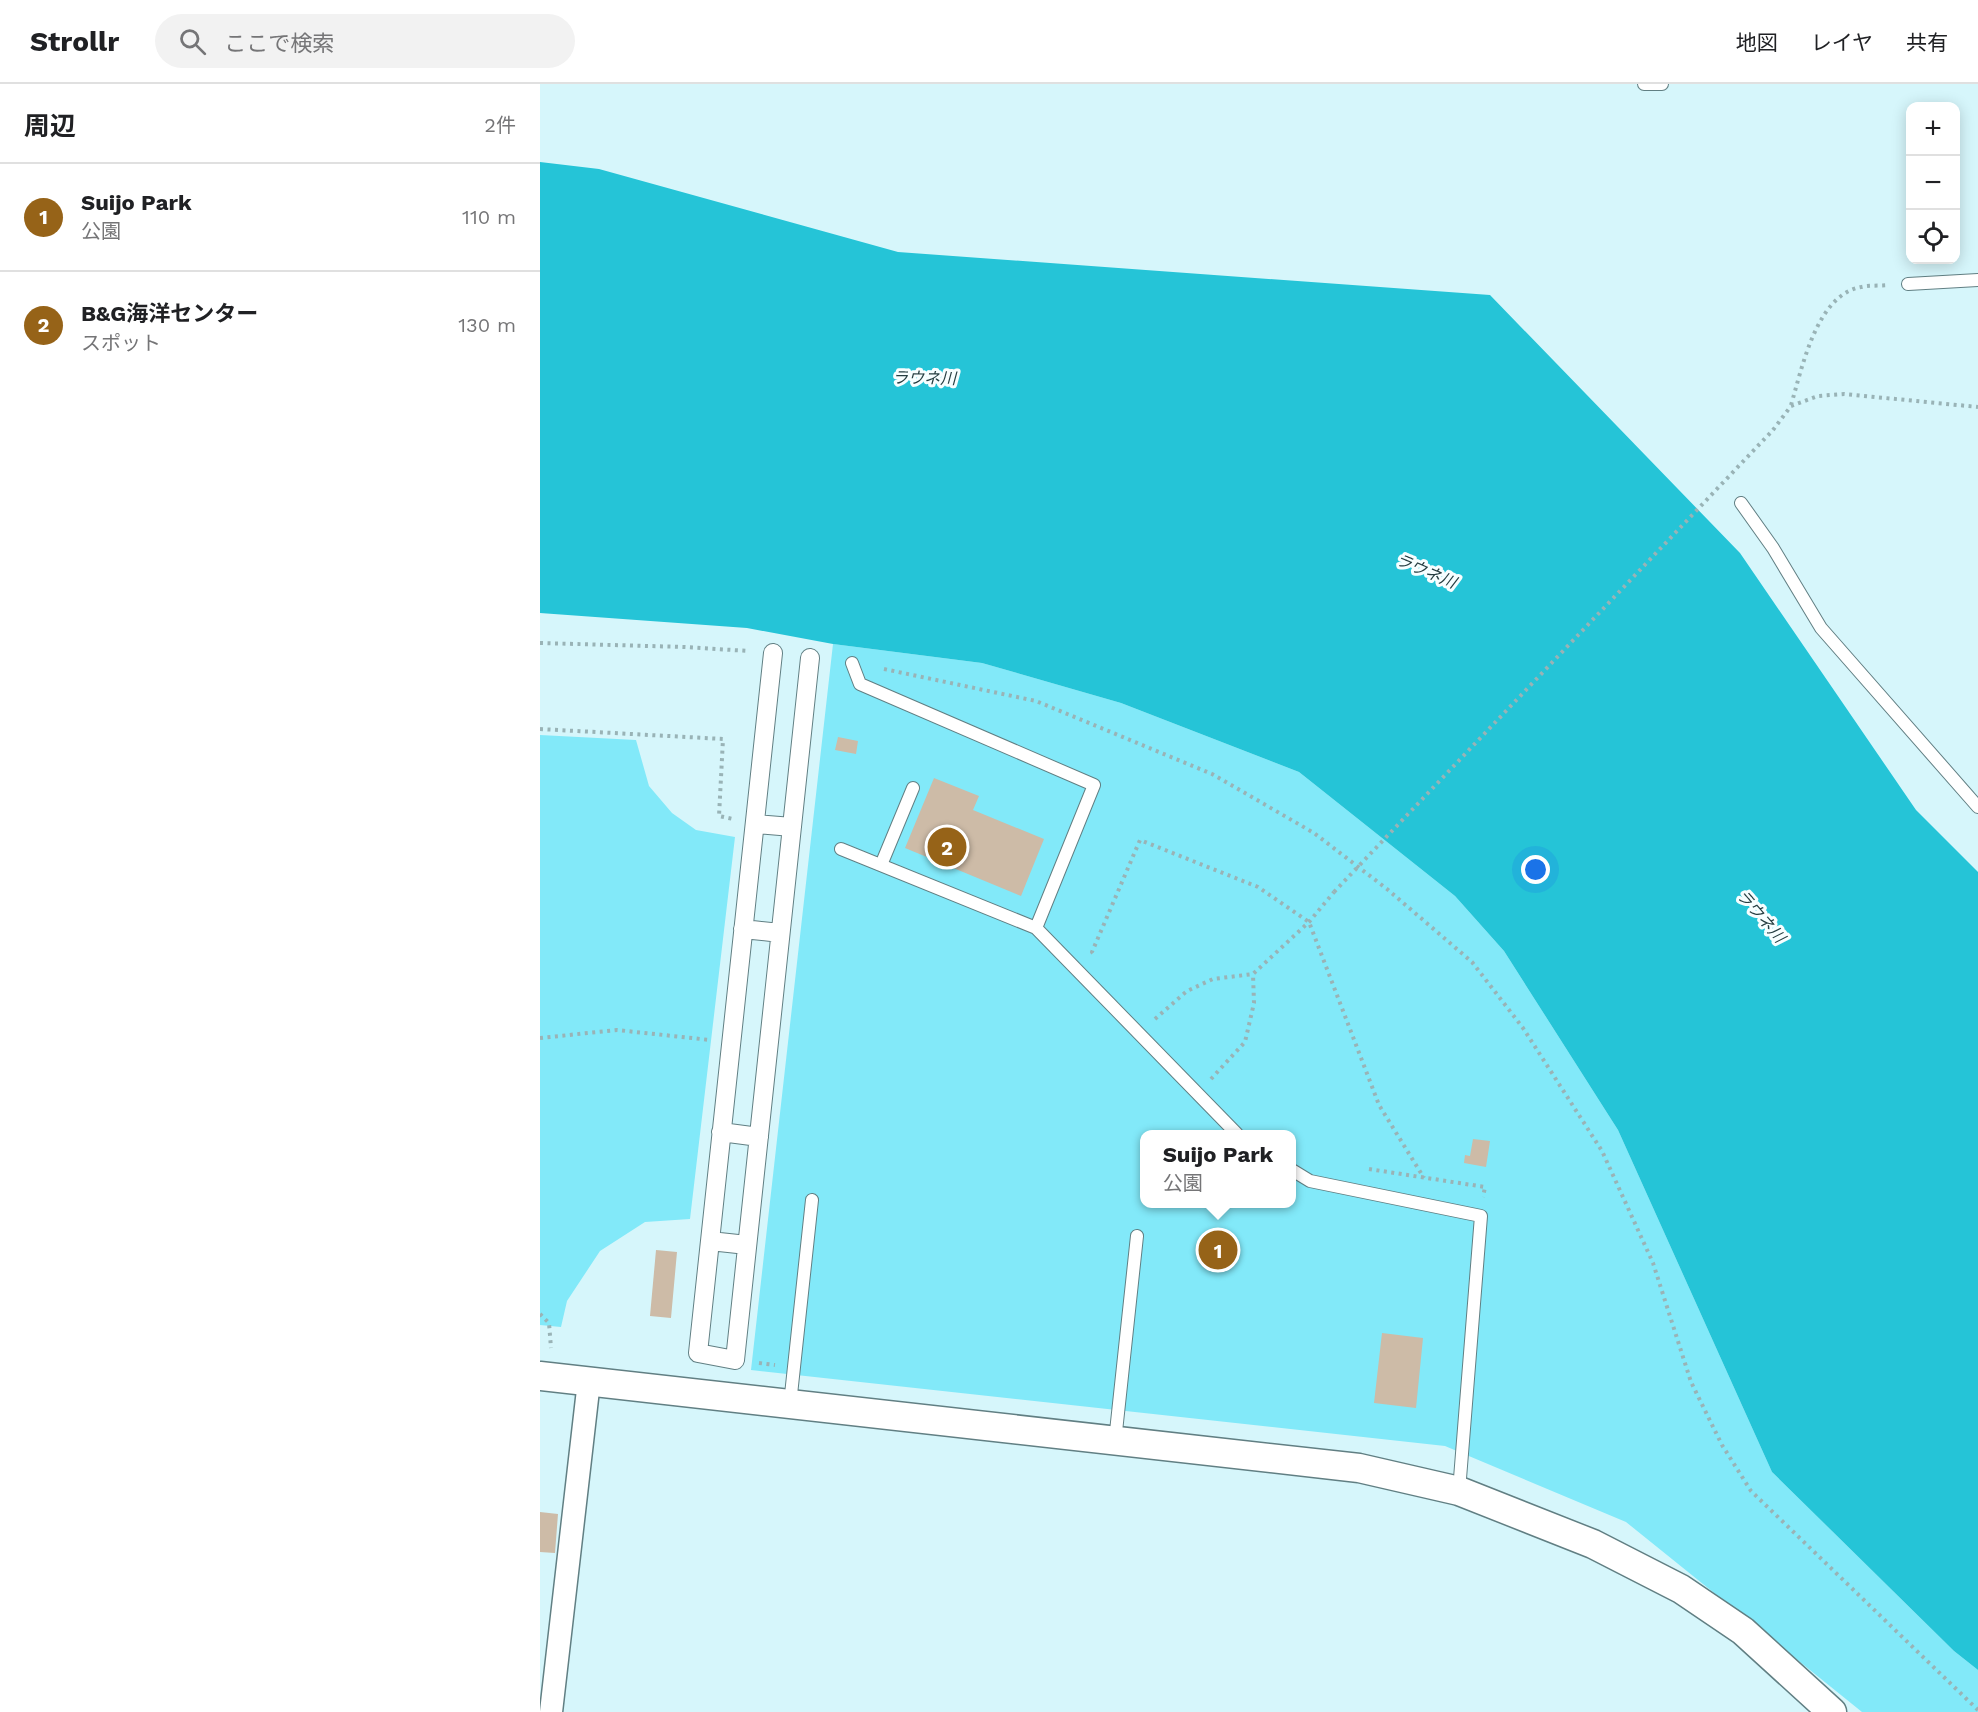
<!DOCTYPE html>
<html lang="ja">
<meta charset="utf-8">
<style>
:root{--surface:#fff;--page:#f2f2f2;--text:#202124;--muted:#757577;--line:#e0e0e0;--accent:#966318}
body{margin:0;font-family:"Work Sans","Noto Sans JP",sans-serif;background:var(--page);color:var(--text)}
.controls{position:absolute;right:18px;top:18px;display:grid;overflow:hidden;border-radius:12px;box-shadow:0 3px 15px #0003}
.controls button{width:54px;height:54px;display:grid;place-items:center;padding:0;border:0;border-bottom:2px solid var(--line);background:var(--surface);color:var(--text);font:30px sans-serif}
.you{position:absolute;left:996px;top:786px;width:21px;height:21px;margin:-15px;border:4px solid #fff;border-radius:50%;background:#1a73e8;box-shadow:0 0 0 9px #1a73e833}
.badge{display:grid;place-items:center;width:39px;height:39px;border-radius:50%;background:var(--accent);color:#fff;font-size:20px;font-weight:700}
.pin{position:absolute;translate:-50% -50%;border:3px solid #fff;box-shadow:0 2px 6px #0006}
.popup{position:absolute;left:600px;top:1046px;width:156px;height:78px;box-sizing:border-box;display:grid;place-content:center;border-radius:12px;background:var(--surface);filter:drop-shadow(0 2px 4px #0005);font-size:20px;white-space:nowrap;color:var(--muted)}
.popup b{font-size:22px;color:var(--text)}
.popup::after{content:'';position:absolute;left:50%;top:100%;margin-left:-12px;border:12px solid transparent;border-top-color:var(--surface)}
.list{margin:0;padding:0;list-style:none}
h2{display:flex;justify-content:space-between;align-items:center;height:78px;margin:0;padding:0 24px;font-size:26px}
h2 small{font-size:20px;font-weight:400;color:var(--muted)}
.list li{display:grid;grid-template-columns:39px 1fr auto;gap:18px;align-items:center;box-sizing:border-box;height:108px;padding:0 24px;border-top:2px solid var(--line)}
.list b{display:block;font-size:22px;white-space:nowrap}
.list p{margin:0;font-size:20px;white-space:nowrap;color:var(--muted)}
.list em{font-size:20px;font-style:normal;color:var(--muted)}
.icon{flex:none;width:33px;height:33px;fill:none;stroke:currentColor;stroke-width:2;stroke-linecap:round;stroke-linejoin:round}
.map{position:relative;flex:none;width:1438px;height:1628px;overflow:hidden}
header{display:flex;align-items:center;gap:36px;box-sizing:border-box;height:84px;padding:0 30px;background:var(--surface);border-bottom:2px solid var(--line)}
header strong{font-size:28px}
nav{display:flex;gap:33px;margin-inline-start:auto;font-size:21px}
.search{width:420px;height:54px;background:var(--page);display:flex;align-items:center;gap:15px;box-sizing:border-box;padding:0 21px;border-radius:33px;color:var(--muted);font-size:22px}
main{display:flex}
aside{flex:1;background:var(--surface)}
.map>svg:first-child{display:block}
.green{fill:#82e9f9;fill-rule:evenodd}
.water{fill:#25c4d7}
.building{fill:#cdbba7}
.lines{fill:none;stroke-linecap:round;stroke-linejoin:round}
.service-casing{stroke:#617f83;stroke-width:14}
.pedestrian-casing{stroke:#617f83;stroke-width:20}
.minor-casing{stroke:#617f83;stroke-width:25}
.tertiary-casing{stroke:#617f83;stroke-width:31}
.path{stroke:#99b3b6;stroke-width:4;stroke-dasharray:3 4.5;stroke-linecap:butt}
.service{stroke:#fff;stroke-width:12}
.pedestrian{stroke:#fff;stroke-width:18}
.minor{stroke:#fff;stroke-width:22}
.tertiary{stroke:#fff;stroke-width:28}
.path-bridge{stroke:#99b3b6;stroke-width:4;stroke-dasharray:3 4.5;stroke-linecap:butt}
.labels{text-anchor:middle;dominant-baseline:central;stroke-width:6;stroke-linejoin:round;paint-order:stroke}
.water-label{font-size:16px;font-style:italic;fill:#263e42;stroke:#f7feff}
</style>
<header>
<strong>Strollr</strong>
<div class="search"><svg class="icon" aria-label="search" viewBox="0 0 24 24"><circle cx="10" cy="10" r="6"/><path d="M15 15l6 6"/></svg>ここで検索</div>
<nav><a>地図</a><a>レイヤ</a><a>共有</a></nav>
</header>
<main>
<aside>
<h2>周辺<small>2件</small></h2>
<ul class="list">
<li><span class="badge">1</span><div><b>Suijo Park</b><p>公園</p></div><em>110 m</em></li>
<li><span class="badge">2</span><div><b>B&amp;G海洋センター</b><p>スポット</p></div><em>130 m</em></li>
</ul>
</aside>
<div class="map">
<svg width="1438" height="1628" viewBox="0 0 1438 1628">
<rect width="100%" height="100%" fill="#d6f6fb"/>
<!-- green -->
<path class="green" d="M293,560L442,579L581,619L759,688L915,812L964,867L1078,1046L1232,1388L1414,1567L1438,1586V1628H1322L1086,1438L905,1362L211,1286ZM604,1050H752V1120H604Z
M0,651L96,656L109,702L132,729L156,746L195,753L150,1135L105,1138L60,1167L27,1217L21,1243L0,1241Z"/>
<!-- water -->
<path class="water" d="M0,78L59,85L358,168L950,211L1200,469L1376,726L1438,788V1586L1414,1567L1232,1388L1078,1046L964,867L915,812L759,688L581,619L442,579L293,560L207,544L0,529Z"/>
<!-- building -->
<path class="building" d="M298,653L318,657L316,670L295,666Z
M394,694L439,712L433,726L504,755L481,812L365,764Z
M933,1055L950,1057L946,1083L924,1079L925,1071L930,1072Z
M116,1166L137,1168L131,1234L110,1232Z
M842,1249L883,1254L876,1324L834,1319Z
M0,1428L18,1430L15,1469L0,1468Z"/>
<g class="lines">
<defs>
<path id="service" d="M1104,0H1122
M1368,200L1438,196
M1201,419L1233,464L1281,544L1438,723
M312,579L320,600L554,701L496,844L697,1050
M301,765L496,844
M341,781L373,704
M752,1086L770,1097L941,1132L919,1407
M250,1320L272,1116
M575,1357L597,1152"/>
<path id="pedestrian" d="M233,569L158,1269L195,1276L270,574
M215,740L252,743
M203,845L240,849
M181,1048L219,1053
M170,1157L207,1161"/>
<path id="minor" d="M11,1628L49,1297"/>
<path id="tertiary" d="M0,1292L819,1384L919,1407L1053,1460L1141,1505L1203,1547L1292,1628"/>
</defs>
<!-- service casing -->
<use href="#service" class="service-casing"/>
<!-- pedestrian casing -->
<use href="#pedestrian" class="pedestrian-casing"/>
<!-- minor casing -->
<use href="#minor" class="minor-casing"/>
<!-- tertiary casing -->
<use href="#tertiary" class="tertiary-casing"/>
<!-- path -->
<path class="path" d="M1251,321C1262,285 1276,211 1321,203C1329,201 1340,202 1349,201
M1233,346L1251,322L1278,312L1304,310L1438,323
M0,559L144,563L209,567
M344,585L496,617L672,690L774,749L847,805L932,878L983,944L1062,1067L1113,1179L1151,1298L1182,1361L1211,1407L1438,1626
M0,645L183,655L179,732L193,735
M553,869L552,868L600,756L718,803L769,838L839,1021L884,1094
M615,935L647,907L673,895L713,890L769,838L794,808
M0,954L77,946L170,956
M671,995L705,958L714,919L713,890
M829,1085L945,1103L943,1113
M0,1230L9,1239L11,1264
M219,1279L235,1281"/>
<!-- service -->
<use href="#service" class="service"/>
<!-- pedestrian -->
<use href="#pedestrian" class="pedestrian"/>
<!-- minor -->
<use href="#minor" class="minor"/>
<!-- tertiary -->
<use href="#tertiary" class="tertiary"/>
<!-- path-bridge -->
<path class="path-bridge" d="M794,808L1233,346"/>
</g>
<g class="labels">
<!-- water labels -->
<g class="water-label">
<text transform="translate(384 294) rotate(1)">ラウネ川</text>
<text transform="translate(886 487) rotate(23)">ラウネ川</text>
<text transform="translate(1221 832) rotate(49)">ラウネ川</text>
</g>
</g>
</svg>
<div class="controls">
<button>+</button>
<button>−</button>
<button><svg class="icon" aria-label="locate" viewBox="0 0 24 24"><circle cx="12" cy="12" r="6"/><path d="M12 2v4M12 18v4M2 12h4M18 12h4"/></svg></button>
</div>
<div class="you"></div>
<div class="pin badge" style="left:678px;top:1166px">1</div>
<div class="popup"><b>Suijo Park</b>公園</div>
<div class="pin badge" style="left:407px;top:763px">2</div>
</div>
</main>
